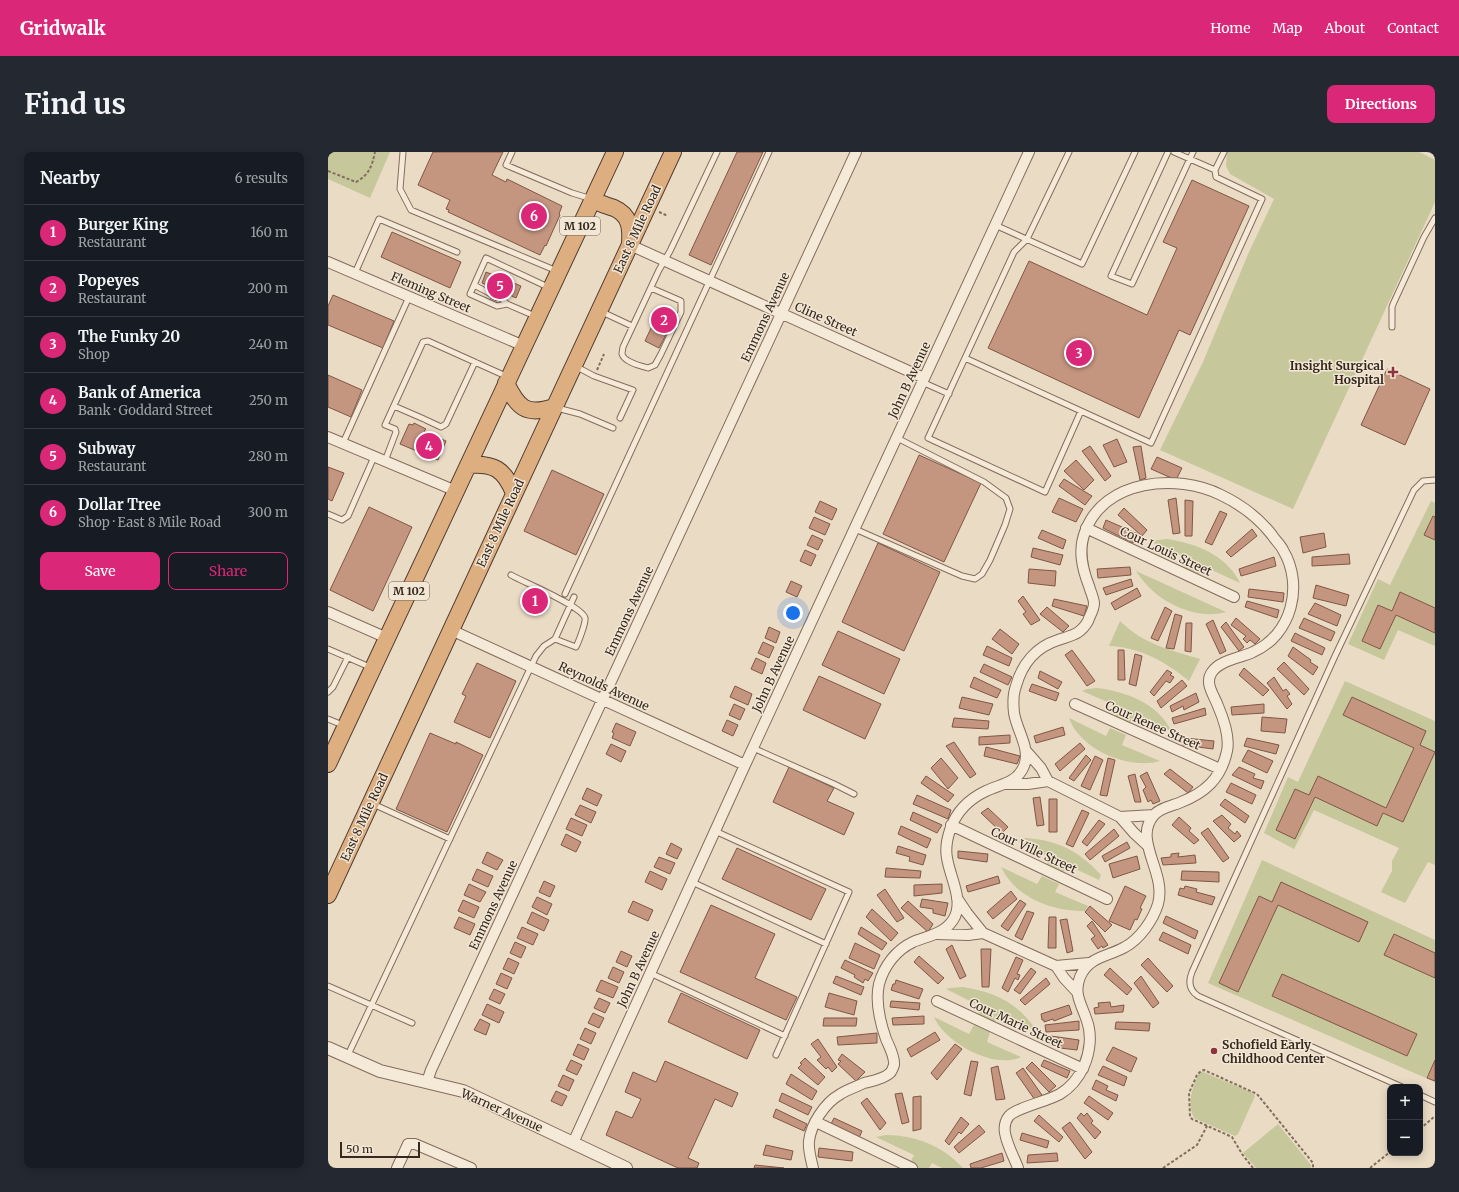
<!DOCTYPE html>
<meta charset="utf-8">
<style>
:root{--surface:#171b24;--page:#242831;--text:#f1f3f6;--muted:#9ea1a6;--line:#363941;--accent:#db2777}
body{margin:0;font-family:Merriweather,serif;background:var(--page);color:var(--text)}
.controls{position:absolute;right:12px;bottom:12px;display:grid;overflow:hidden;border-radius:8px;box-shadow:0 2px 10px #0003}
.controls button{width:36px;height:36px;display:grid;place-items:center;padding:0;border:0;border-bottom:1px solid var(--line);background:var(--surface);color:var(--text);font:20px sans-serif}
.scale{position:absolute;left:12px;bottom:10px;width:80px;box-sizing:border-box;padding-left:4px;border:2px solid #35281f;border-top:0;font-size:11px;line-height:14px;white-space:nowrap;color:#35281f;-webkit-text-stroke:3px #f2e6d4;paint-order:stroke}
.you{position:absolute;left:465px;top:461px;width:14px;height:14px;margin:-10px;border:3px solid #fff;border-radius:50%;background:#1a73e8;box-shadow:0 0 0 6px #1a73e833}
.badge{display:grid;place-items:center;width:26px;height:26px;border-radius:50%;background:var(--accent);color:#fff;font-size:13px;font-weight:700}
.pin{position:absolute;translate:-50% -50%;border:2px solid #fff;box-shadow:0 1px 4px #0006}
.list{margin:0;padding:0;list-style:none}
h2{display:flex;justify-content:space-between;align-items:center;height:52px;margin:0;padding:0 16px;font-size:17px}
h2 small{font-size:13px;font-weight:400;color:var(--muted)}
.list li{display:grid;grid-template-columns:26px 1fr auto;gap:12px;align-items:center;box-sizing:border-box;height:56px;padding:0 16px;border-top:1px solid var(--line)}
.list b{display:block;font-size:15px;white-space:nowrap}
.list p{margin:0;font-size:13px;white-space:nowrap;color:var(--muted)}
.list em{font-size:13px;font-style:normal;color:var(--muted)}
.actions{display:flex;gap:8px;padding:12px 16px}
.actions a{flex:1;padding:9px 0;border:1px solid var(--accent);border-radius:8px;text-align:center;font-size:14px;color:var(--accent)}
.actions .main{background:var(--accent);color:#fff}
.map{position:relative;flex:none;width:1107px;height:1016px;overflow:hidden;border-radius:8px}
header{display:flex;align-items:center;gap:24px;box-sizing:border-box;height:56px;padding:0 20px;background:var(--accent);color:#fff}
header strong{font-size:19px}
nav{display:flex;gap:22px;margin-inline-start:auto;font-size:14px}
.intro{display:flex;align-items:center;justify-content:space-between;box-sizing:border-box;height:96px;padding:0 24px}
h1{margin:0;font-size:28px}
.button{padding:10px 18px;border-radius:8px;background:var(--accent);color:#fff;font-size:14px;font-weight:700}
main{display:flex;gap:24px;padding:0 24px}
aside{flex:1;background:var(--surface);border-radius:8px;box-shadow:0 2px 10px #0003}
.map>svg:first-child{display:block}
.green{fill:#c6c79a}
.building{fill:#c4957f;stroke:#805745}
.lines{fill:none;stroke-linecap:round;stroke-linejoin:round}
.service-casing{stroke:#836d5d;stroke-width:7}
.minor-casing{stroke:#836d5d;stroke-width:12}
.tertiary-casing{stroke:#836d5d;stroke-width:14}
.trunk-casing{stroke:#513d31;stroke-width:18}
.path{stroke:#836d5d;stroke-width:2;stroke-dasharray:3 2;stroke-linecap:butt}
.service{stroke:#f5e9d8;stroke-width:5}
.minor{stroke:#f5e9d8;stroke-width:10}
.tertiary{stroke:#f5e9d8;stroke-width:12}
.trunk{stroke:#ddaf80;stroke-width:16}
.poi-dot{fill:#8c333d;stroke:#f2e6d4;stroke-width:1.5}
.labels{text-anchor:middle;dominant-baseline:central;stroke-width:3;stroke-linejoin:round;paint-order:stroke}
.shield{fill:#f2e6d4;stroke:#6e6155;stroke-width:1}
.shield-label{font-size:11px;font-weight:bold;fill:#35281f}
.street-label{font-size:12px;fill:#35281f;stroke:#f2e6d4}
.poi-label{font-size:12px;font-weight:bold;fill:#35281f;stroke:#f2e6d4;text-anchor:end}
</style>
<header>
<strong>Gridwalk</strong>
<nav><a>Home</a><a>Map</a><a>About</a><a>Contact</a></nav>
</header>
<div class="intro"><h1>Find us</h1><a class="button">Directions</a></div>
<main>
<aside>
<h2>Nearby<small>6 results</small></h2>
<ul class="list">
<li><span class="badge">1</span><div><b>Burger King</b><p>Restaurant</p></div><em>160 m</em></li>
<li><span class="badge">2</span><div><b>Popeyes</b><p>Restaurant</p></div><em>200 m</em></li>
<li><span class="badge">3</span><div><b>The Funky 20</b><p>Shop</p></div><em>240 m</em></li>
<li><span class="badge">4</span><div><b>Bank of America</b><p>Bank · Goddard Street</p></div><em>250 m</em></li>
<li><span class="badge">5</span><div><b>Subway</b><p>Restaurant</p></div><em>280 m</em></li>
<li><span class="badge">6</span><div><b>Dollar Tree</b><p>Shop · East 8 Mile Road</p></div><em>300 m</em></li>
</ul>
<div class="actions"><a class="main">Save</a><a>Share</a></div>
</aside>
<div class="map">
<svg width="1107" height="1016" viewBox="0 0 1107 1016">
<rect width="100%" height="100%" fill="#eadbc5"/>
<!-- green -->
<path class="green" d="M0,0H62L42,46L0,27Z
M899,0H1091L1107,8V50L965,357L832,298L875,210L921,100L946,47L902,22L898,14Z
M1103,349L1107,351V494L1070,478L1056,508L1020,492L1050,427L1062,433Z
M839,387C867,391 899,403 912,431L875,414L872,421L870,422L856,417L859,406L821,389Z
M808,419L898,460C870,468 836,453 817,431C814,427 810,423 808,419Z
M792,469C815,492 842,498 872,507L861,529C838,510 812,495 781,494Z
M1017,529L1107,569V713L1100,710L1077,751L1053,740L1064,719V709L1071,696L986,658L966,697L936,681L960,625L970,630Z
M769,536C799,540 830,551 844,580L807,562L802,572L787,565L791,555L754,539L759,537Z
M741,566L778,584L782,576L798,583L794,593L832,609C801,618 752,598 741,566Z
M697,686C730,688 751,699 773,723L771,728L739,713L735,722L718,714L721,705L687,688Z
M934,708L1107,788V930L880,831Z
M673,715L709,732L714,724L731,732L727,740L760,754L757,759C724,759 688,746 673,715Z
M635,835C667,840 690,851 708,878L672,863L666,871L650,863L654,855L618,837L622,836Z
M606,865L641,882L646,873L662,880L659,890L693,905C667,918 617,891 606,865Z
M875,920L925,941L927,944L910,982L907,984L866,966C858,951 865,935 871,921Z
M950,972L983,1013V1016H928L915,1001Z
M558,983C587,983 615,994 635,1016H614L604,1011L601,1016H590L582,1011L586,1003L548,985Z"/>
<!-- building -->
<path class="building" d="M105,0H175L164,23L178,30L179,27L234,54L231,62L232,63L218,94L217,93L212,103L120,60L121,58L118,57L122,48L90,33Z
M409,0H435L383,113L361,103Z
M864,28L921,54L862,183L851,178L811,266L660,196L701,109L819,163L849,96L835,90Z
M64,80L133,110L122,136L53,105Z
M158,120L193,134L188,146L173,139L169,149L162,146L166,136L154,131Z
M5,143L66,169L55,196L0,173V154Z
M338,154L346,158V160H347L343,169H345L331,196L317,189L330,161L332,162Z
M1059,217L1102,237L1077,293L1033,273Z
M0,223L34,238L23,265L0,255Z
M86,271L98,277L96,279L118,289L110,308L72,292L81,272L85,273Z
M789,287L799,310L786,315L775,293Z
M762,294L783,324L777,329L754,299Z
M813,294L818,326L812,328L805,295Z
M591,303L653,331L616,410L555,382Z
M829,305L854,316L848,328L823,317Z
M748,308L766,328L756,338L736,319Z
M0,315L16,321L4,349L0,347Z
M224,318L276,342L248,403L196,379Z
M736,327L764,344L757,353L731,334Z
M731,346L755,357L748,370L724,360Z
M848,346L852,381L845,382L840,348Z
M857,348L865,349L864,384H857Z
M492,349L509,357L504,368L487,360Z
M41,355L84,375L45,459L2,438Z
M796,356L819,378L814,384L790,363Z
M892,359L899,362L884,393L877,390Z
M1105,364L1107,365V388L1096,383Z
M486,365L502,372L497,383L481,376Z
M778,368L810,382L805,391L775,376Z
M924,377L929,384L903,405L898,400Z
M714,378L738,388L735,397L710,386Z
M996,381L998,395L975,401L972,385Z
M484,383L495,388L490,398L479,393Z
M550,391L612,420L576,499L514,470Z
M705,396L735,403L732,413L703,405Z
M477,398L488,403L483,414L472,409Z
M1021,402L1022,412L984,414V405Z
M946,405L948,414L913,424L911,417Z
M802,415L803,423L770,426L769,417Z
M701,417L728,419L727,434L700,431Z
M803,427L805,434L778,443L775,436Z
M463,429L474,434L469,445L458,440Z
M988,433L1021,443L1018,454L985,446Z
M809,436L813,444L787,458L783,451Z
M921,437L956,441L955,450L920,445Z
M1072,440L1107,456V481L1068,463L1052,497L1034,489L1050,453L1064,459Z
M695,444L712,468L703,473L695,462L698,460L690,449Z
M726,447L759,454L756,464L724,454Z
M919,449L951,458L949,466L917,455Z
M987,451L1013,463L1009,474L980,462Z
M719,455L741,474L735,480L712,462Z
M837,455L844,459L830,489L823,486Z
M847,462L854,464L846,497L838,496Z
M908,466L932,487L927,492L922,488L919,491L915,487L918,484L903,473Z
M976,466L1007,480L1003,489L971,476Z
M885,468L898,499L892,502L878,472Z
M898,470L916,495L911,499L893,475Z
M858,471H864L863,500L857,499Z
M441,475L452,480L448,491L437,486Z
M672,477L691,492L684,502L664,487Z
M510,479L572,507L556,542L494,513Z
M967,481L997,496L994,503L963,489Z
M435,490L446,495L441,506L430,501Z
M659,494L684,506L681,514L655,503Z
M965,495L983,508L982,510L990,515L985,523L960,504Z
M744,498L767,529L759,534L737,503Z
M790,498H796L797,528H790Z
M807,502L814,504L808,534L801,532Z
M428,506L438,511L434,522L423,517Z
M956,510L981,537L976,543L949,517Z
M149,511L188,529L162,586L126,570L138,544L134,542Z
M656,512L684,525L680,533L652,520Z
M916,516L941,538L935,544L911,523Z
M839,518L844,521L842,523L846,525L842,531L838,529L826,544L822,540Z
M712,519L734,530L730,537L710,526Z
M491,524L553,552L537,587L475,558Z
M646,525L673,538L669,546L642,535Z
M946,525L955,539L958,537L962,542L959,544L964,552L959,557L939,531Z
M854,528L859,534L833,556L829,549Z
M704,532L731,541L728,549L701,539Z
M407,534L424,542L420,553L402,545Z
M868,541L871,550L856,558L855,554L844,560L842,554Z
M634,545L665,552L661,563L631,556Z
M1024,545L1098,579L1092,593L1107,600L1075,670L1055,661L1049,674L987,645L967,687L948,678L967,637L981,643L990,624L1058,656L1086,596L1015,563Z
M406,552L417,557L412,568L401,563Z
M936,552V561L904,563L903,555Z
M877,556L878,563L846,572L844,566Z
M934,565L959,567L957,581L933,579Z
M626,566L661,569L660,577L624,575Z
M399,568L410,573L405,584L394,579Z
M288,571L308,580L302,594L284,586L286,581L284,580Z
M735,575L737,583L708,591L706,584Z
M102,581L128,592V590L155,603L119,680L68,657Z
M682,583V591L651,593V585Z
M857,586L886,589L885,597L855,593Z
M919,586L951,593L948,602L916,594Z
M626,590L648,622L642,626L618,594Z
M752,591L757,597L732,619L727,612Z
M283,592L298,599L293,610L278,602Z
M658,595L692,604L689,612L656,604Z
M920,598L945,609L939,621L914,609Z
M758,603L763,608L746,629L741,626Z
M767,604L775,608L762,638L753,634Z
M613,606L630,626L620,637L603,616Z
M780,606L787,608L779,644L772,643Z
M461,615L506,636L499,649L526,661L516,683L445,650Z
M911,615L927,622L925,626L936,629L933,637L904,623Z
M842,617L865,635L860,641L836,622Z
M819,620L832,649L825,652L823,648L820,650L815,638L818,635L812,624Z
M807,622L813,650H807L800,624Z
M598,624L626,643L620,650L593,631Z
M903,631L928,643L924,652L898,640Z
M259,636L274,643L269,654L254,647Z
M589,643L623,658L620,667L585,652Z
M712,645L716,673L709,674L705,646Z
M721,647H729V680H721Z
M897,647L921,664L917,671L892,653Z
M252,653L268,660L263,671L247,663Z
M660,656L680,675L674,681L653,661Z
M754,658L761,661L745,695L738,692Z
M585,660L614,673L609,681L582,668Z
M894,663L903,672L900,676L907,682L909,679L913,684L906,690L885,669Z
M851,665L863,676L861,679L871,688L866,692L844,673Z
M243,666L259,673L254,684L238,677Z
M771,668L777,672L759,694L754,690Z
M573,674L603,687L599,696L570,682Z
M880,676L901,706L895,710L873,681Z
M786,677L791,684L762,708L757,702Z
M238,682L253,690L248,700L233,693Z
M799,690L802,696L777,710L774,704Z
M343,691L354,697L349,707L338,702Z
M570,694L598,703L595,713L581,709L582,705L568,701Z
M409,696L498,737L483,768L394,727Z
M630,699L660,702L659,710L630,706Z
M159,700L175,708L169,718L154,711Z
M851,701L850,705L867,703L868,711L835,713L833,706L843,705V702Z
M809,704L812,717L785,726L781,712Z
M331,705L347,711L342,722L326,715Z
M558,716L593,719L592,726L557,725Z
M149,717L165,724L160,735L144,728Z
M322,719L339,727L334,738L317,730Z
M854,719L891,720V730L853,728Z
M670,724L672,731L640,740L638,734Z
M216,729L227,734L222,745L211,740Z
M953,730L1040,770L1031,790L950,753L910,840L891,831L931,744L944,750Z
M141,732L158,740L152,750L136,743Z
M614,732V741L586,744V733Z
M797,734L818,744L812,756L814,757L809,768L807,767L802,778L781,769Z
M857,734L869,737L868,740L887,745L884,753L850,743L852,736L856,737Z
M557,737L576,766L569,770L549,743Z
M683,739L689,747L665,767L659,760Z
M209,745L224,752L219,763L204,755Z
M594,747L620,751L617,764L605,761V757L592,755Z
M135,748L151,755L146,766L130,759Z
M692,748L698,752L680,779L673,774Z
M305,749L325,758L320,769L300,760Z
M580,749L605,772L600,780L573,756Z
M383,753L447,782L427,826L469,845L458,868L352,820Z
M762,754L784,773L777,780L757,760Z
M544,757L570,781L563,789L538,765Z
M699,759L706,761L694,788L687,784Z
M204,760L221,768L216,779L199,771Z
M838,764L870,779L867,787L835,771Z
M131,765L147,772L142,783L126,776Z
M721,765H728V796H720Z
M739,767L745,799L739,801L732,768Z
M764,769L780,793L775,796L774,794L770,797L763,787L767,784L759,774Z
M194,775L210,782L205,793L189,786Z
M533,775L559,791L554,798L530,782Z
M835,780L863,793L860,802L831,788Z
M1066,782L1107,801V826L1056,803Z
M187,790L198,795L193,806L182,801Z
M527,791L552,803L546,817L521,806Z
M624,793L638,824L632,827L618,797Z
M653,797H663L661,835H654Z
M293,799L304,804L299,815L288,810Z
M591,804L616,826L610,832L586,810Z
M688,805L695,808L689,822L692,823L690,828L687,826L680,840L674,836Z
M180,806L191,811L186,822L175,817Z
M820,806L845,834L839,840L813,813Z
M517,808L545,821L540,829L537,827L535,831L526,825L527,823L513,816Z
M285,815L296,820L291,831L280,826Z
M703,816L708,820L692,842L686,838Z
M782,816L804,837L799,843L776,823Z
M173,821L184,826L179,837L168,832Z
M954,822L1089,882L1079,904L944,844Z
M508,824L536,835L533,843L505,831Z
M813,824L831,851L825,856L806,831Z
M718,826L722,832L697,853L692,848Z
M273,828L290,835L285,846L268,839Z
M568,828L595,837L591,847L563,838L565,832H567Z
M166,837L177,842L172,852L161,847Z
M353,841L432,878L419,907L340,870Z
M501,841L529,849L526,863L497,855Z
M271,846L282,851L277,861L266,856Z
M563,849L592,851L591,858L562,855Z
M782,850L783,855L796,853L795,860L767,862L766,856L771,855L770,851Z
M159,852L176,860L171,871L154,863Z
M741,853L744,862L726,869L725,867L716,870V868H714L713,862Z
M265,861L276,866L271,876L260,871Z
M596,864V872L565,873L564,866Z
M496,866H529L528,874H495Z
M152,867L162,872L158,883L146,878Z
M751,869V878L718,880L717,873Z
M788,870L822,871L821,879L787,877Z
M257,876L268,881L263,892L252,887Z
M607,880L612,888L583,905L579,897Z
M549,881V891L510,893L509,885Z
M723,884L751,888L749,898L732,896V893L722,892Z
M490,887L509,915L504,920L500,915L498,917L489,908L493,905L483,892Z
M250,892L261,897L256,908L245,903Z
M627,892L634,897L609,928L603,921Z
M785,895L809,906L803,920L778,908Z
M514,902L537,920L528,929L510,912L513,909L510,908Z
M477,906L497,925L490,933L470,916L474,912L472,911Z
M243,908L254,913L249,923L238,918Z
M716,908L742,919L739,926L713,914Z
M1107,908V929L1099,926Z
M337,909L410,941L404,955L387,947L360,1006L371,1011L369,1016H350L278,983L288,959L304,966L313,947L297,940L305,920L328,930Z
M643,909L650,910L643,944L636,942Z
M704,910L728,934L721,940L698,916Z
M670,914L677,947L668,948L663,916Z
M775,914L799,925L796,934L770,923Z
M695,916L714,943L707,948L688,921Z
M463,922L489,939L484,948L458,932Z
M235,923L246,928L241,939L230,934Z
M768,928L780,934L778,938L790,943L788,949L764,937Z
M228,939L239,944L234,954L223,949Z
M454,941L484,955L480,963L451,949Z
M574,941L581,970L574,972L567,942Z
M593,944V977L585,979V945Z
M761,944L785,961L780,968L756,951Z
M539,946L558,971L552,978L533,951Z
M448,957L479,972L476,979L445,965Z
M753,961L756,964L759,961L765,969L763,971L773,980L767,987L749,966Z
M711,963L735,985L731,990L706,969Z
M633,965L641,972L633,982L631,980L621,993L617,989Z
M506,966L534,979L531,986L503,972Z
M742,970L764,1000L757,1007L734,976Z
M651,973L657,980L631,1001L626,995Z
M694,981L721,989L719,996L692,988Z
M438,993L465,999L463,1008L435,1003Z
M491,996L525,1000L524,1009L490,1005Z
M674,1001L676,1009L653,1016H643L642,1012Z
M729,1001L730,1009L699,1011L700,1003Z
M427,1013L456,1016H426Z"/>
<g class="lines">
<defs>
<path id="service" d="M75,0L72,37L83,58L229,119
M184,0L178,13L244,41L264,47
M741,0L699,87L686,100L600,286L717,340L753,259L823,291L934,47L888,25L887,18L896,0
M840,0L783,124L804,132L865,0
M846,0L887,18
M667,73L754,112L807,0
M27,121L51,67L129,100
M146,133L163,142
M323,136L353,149V160L333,202L327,213L320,216C313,214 296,210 294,202C294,201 295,195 295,195L331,118L342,99L389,0
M172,145L179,152
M274,160L304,174
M207,164L179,152L169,154L142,142L158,106L222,136
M1064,175V155L1066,150L1096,85L1107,66
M637,206L753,259
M247,214L266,224L305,238L292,266
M594,230L621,242
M66,254L96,267
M229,256L252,262L285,276
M98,268L113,275L118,272L147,210
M15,291L81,145
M57,309L68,280L67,277L57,273L95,190L100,189L180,225
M0,362L14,368L20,364L46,305
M527,377L634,424L647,427L654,422L662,408L677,373L682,357L678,346L656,330L569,286
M183,423C195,430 254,454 257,466C258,471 250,491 248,495L227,487
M237,442L441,0
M0,497L44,516
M0,540L5,535L20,505
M0,567L17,574
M425,596L506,632L526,642
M45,652L122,687
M387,679L521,740L448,903
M364,730L498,792
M322,821L457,884
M0,834L84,871
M19,905L208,504L216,494L227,487L246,445
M1074,935L870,844C861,838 860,830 864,820L1007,504L1086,338L1095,329L1107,328
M1092,943L1107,950"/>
<path id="minor" d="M302,93L596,226
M0,110L196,194
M0,285L128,339
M758,376L906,445
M0,460L59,486
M123,478L417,613
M747,552L892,617
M699,600L713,616L720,629
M679,632H700L720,629L792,665L806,681L819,693
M792,665L826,663
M623,673L779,747
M629,746L639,761L655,781
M609,782L640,783L655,781L728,814L761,811
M728,814L736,826L749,840
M609,849L755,917
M99,930L103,918L528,0
M488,970L584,1016
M245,991L417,613L701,0
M69,1016L80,992H87L143,1016
M485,1016C483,1007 480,998 481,989C483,972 497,951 511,943C518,938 528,935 536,931C544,929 556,927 562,921C564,919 565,916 566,913C567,905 561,894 558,887C552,870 547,850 551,832C556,814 568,798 585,790C599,784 616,782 625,768C637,750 622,726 619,706C617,696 619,687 622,678C628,660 641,647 658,639C673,632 689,631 696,614C703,597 689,579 686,561C685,552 685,542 688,534C694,512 708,495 730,488C744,483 752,483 760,469C762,463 766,458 766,451C766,447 762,438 761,434C754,416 750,398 757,380C776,327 849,321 893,343C914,353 930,365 944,383C947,388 952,392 955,398C976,433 964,483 925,500C913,506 892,508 884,520C876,531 886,543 890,554C896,568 902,585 899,599C893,627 877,641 851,651C843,654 832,656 826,663C804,688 839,720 830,752C825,768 812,787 797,795C780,805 761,804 752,825C745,842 754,853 759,869C764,883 762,900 756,914C751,925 742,936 732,942C720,949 688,956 681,964C677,969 676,975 677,981C679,993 686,1005 690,1016"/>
<path id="tertiary" d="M0,896L52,919L135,939L298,1016"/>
<path id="trunk" d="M265,47C271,52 278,53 286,56C302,63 303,76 302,91
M178,231C190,256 198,264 226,255
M140,313C166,311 176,317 186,341
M0,612L287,0
M0,743L345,0"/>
</defs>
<!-- service casing -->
<use href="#service" class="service-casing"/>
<!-- minor casing -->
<use href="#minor" class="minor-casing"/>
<!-- tertiary casing -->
<use href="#tertiary" class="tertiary-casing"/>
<!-- trunk casing -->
<use href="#trunk" class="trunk-casing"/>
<!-- path -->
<path class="path" d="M0,19L28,30C41,23 44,14 47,0
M331,60L340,64
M269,218L276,202
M1092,977L1107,964
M835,1016L869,993L879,974
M925,1016L914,1002L904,985L864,967L862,965L861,941L869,923L873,919L876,918L929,942L985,1011V1016
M1042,1016L1062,1000"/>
<!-- service -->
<use href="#service" class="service"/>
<!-- minor -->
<use href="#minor" class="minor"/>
<!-- tertiary -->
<use href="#tertiary" class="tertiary"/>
<!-- trunk -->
<use href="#trunk" class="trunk"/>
</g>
<!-- markers -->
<g class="poi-dot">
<path d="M1063 214h4v4h4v4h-4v4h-4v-4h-4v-4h4z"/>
<circle cx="886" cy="899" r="4"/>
</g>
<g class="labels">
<!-- shield labels -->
<g class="shield">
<rect x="232" y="65" width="40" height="18" rx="3"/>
<rect x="61" y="430" width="40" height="18" rx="3"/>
</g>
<g class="shield-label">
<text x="252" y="74">M 102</text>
<text x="81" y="439">M 102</text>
</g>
<!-- street labels -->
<g class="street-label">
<text transform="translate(309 77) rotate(-65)">East 8 Mile Road</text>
<text transform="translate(103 140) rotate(23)">Fleming Street</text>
<text transform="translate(437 165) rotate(-65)">Emmons Avenue</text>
<text transform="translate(498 167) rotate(24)">Cline Street</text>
<text transform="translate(581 228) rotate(-65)">John B Avenue</text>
<text transform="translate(172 371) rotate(-65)">East 8 Mile Road</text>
<text transform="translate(838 399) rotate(25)">Cour Louis Street</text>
<text transform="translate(301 459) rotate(-65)">Emmons Avenue</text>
<text transform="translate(445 522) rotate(-65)">John B Avenue</text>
<text transform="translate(276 534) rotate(25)">Reynolds Avenue</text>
<text transform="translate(825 573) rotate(24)">Cour Renee Street</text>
<text transform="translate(36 665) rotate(-65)">East 8 Mile Road</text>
<text transform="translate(706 698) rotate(25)">Cour Ville Street</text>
<text transform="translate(165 753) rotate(-65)">Emmons Avenue</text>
<text transform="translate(310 817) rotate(-65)">John B Avenue</text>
<text transform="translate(688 871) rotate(25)">Cour Marie Street</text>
<text transform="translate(174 958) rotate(24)">Warner Avenue</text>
</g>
<!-- poi labels -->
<g class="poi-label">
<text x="1056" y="213">Insight Surgical<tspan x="1056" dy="14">Hospital</tspan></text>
<text x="894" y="892" text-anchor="start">Schofield Early<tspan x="894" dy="14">Childhood Center</tspan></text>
</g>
</g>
</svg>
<div class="controls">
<button>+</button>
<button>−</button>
</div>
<div class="scale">50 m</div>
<div class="you"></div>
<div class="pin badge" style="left:207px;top:449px">1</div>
<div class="pin badge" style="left:336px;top:168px">2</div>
<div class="pin badge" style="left:751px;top:201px">3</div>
<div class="pin badge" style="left:101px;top:294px">4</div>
<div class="pin badge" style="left:172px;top:134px">5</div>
<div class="pin badge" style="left:206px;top:64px">6</div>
</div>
</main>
